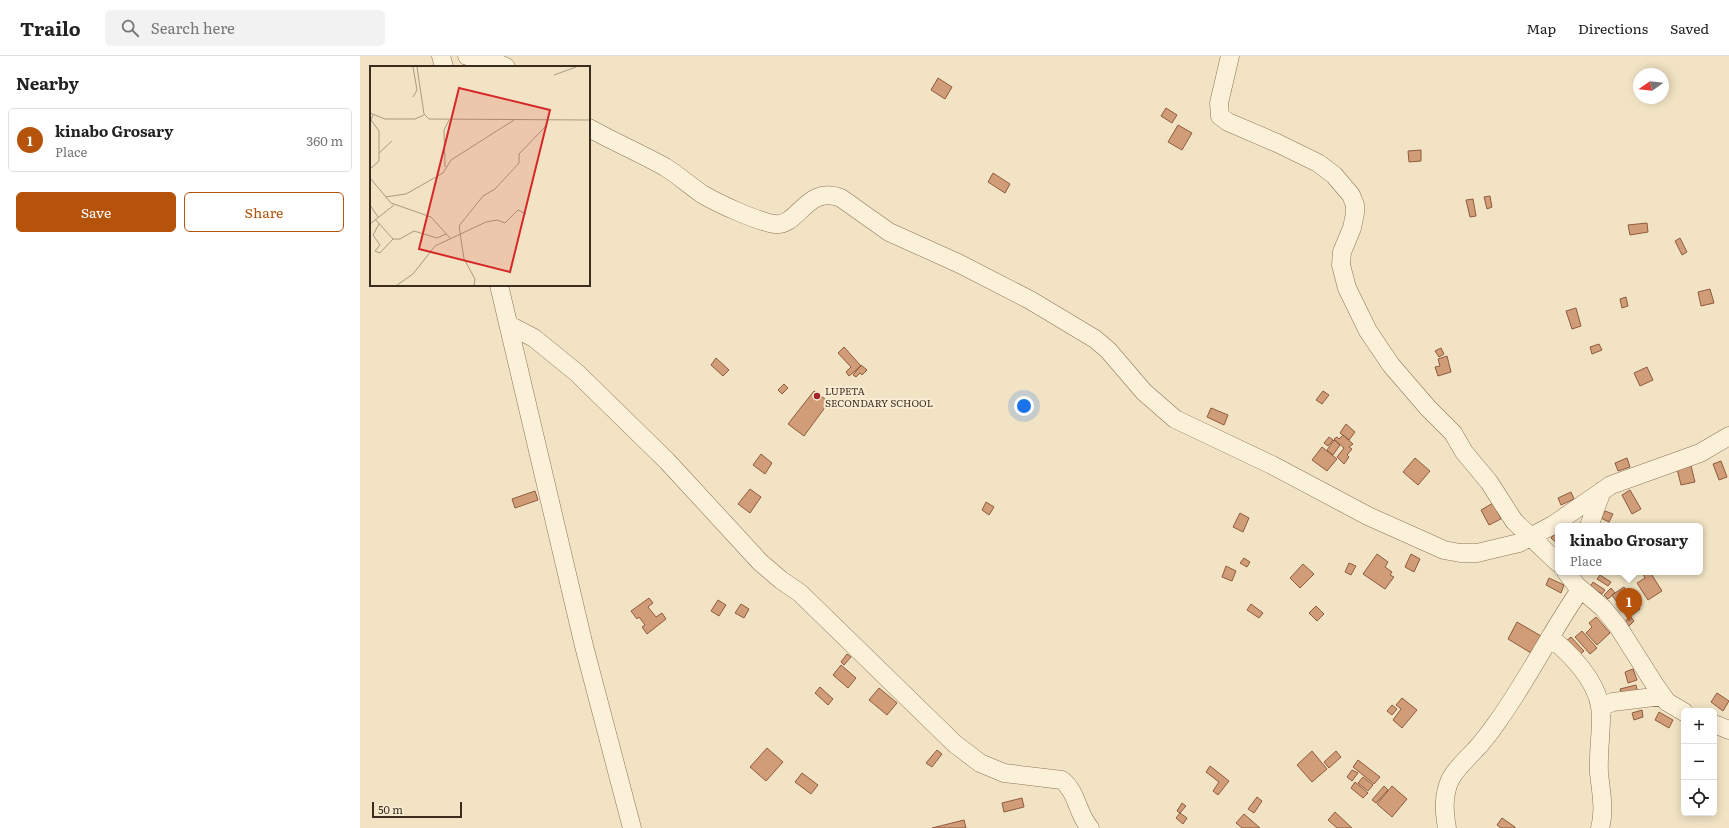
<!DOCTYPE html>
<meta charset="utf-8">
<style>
:root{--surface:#fff;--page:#f2f2f2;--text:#222;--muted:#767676;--line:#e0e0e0;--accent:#b45309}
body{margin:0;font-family:Literata,serif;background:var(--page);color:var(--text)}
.controls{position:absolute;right:12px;bottom:12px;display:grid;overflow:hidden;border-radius:6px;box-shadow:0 2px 10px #0003}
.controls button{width:36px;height:36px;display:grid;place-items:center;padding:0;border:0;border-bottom:1px solid var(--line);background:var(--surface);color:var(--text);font:20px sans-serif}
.compass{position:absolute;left:1273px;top:12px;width:36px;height:36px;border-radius:50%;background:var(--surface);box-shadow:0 2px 10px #0003;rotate:256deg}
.scale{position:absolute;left:12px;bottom:10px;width:90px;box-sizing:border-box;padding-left:4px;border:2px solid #3c2c1e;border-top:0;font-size:11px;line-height:14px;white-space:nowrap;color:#3c2c1e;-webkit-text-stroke:3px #f8edd4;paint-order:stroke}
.you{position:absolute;left:664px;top:350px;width:14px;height:14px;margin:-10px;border:3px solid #fff;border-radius:50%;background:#1a73e8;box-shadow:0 0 0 6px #1a73e833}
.badge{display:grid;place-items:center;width:26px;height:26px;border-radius:50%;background:var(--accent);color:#fff;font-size:13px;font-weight:700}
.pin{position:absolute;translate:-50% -33px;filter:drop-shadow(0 1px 2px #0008)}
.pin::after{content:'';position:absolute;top:21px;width:14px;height:12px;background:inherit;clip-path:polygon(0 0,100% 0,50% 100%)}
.popup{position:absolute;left:1195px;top:467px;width:148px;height:52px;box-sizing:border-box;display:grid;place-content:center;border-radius:6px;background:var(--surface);filter:drop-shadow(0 1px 3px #0005);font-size:13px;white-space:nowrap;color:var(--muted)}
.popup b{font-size:15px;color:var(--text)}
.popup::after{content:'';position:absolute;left:50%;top:100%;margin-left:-8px;border:8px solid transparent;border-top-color:var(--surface)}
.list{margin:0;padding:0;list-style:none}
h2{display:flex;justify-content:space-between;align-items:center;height:52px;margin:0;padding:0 16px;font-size:17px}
h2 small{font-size:13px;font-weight:400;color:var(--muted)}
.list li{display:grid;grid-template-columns:26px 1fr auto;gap:12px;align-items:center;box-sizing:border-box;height:64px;margin:0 8px 8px;padding:0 8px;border:1px solid var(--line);border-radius:6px}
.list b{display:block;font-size:15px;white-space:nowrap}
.list p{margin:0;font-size:13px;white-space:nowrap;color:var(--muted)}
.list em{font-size:13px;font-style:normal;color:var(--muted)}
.actions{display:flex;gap:8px;padding:12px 16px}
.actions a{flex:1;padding:9px 0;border:1px solid var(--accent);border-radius:6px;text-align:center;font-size:14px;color:var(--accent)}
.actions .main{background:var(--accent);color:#fff}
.icon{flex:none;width:22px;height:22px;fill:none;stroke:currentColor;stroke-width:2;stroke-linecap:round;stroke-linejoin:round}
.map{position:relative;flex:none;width:1369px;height:772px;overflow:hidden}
header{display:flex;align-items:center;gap:24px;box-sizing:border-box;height:56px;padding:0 20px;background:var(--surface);border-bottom:1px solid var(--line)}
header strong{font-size:19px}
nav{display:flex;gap:22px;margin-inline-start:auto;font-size:14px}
.search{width:280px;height:36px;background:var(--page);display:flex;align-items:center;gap:10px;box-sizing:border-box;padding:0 14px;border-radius:6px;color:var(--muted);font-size:15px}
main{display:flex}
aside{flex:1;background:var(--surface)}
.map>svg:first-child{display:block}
.building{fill:#d19c78;stroke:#8e5c3d}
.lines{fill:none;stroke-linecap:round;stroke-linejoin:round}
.minor-casing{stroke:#8d7459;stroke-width:19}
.minor{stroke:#fbf0d8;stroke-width:18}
.poi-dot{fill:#a02528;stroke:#f8edd4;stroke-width:1.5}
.labels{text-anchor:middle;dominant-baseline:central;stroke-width:4;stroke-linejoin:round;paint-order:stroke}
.poi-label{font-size:10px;fill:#3c2c1e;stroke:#f8edd4;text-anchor:start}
.inset-road{fill:none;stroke:#a99a82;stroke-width:1}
.view{fill:#d62828;fill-opacity:0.15;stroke:#d62828;stroke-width:2}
.inset-edge{fill:none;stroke:#3c2c1e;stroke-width:2}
</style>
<header>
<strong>Trailo</strong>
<div class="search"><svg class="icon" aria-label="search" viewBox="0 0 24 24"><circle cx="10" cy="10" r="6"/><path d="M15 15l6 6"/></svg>Search here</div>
<nav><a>Map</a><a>Directions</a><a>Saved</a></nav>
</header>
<main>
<aside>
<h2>Nearby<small></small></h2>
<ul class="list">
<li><span class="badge">1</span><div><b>kinabo Grosary</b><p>Place</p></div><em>360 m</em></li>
</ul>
<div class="actions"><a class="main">Save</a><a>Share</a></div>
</aside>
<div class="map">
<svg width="1369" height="772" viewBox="0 0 1369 772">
<rect width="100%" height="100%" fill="#f1e3c4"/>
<!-- building -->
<path class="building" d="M578,22L592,31L585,43L571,34Z
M806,52L817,59L812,67L801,60Z
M818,69L832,77L822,94L808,86Z
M1061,94V105L1049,106L1048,95Z
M633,117L650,128L645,137L628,126Z
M1130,140L1132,151L1127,153L1124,141Z
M1113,143L1116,160L1110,161L1106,144Z
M1287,167L1288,176L1270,179L1268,169Z
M1320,182L1327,196L1322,199L1315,185Z
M1350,233L1354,247L1341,250L1338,236Z
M1266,241L1268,250L1262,252L1260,243Z
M1216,252L1221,270L1212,273L1206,255Z
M1239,288L1242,294L1232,298L1230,291Z
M484,291L501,310L489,320L486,316L491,311L478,297Z
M1081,292L1084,298L1079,301L1075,295Z
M1087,300L1091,316L1078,320L1075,311L1080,310L1078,303Z
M356,302L369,314L363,320L351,309Z
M501,309L507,314L502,319L500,317L496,321L493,319Z
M1287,311L1293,324L1280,330L1274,317Z
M424,328L428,332L422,338L418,334Z
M454,335L469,346L444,380L428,368Z
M963,335L969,339L962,348L956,344Z
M851,352L868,359L864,369L847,361Z
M986,368L995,376L989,384L980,377Z
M983,379L993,388L989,391L992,393L987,399L989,401L984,408L977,401L984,392L974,383L977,381L979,383Z
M969,381L973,384L968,390L964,387Z
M974,384L980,389L973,399L967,394Z
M962,391L977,403L967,415L952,404Z
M401,398L412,407L405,418L393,409Z
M1055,402L1070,415L1058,429L1043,416Z
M1267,402L1270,411L1258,415L1255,407Z
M1361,405L1367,421L1359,424L1353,408Z
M1331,410L1335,426L1321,429L1317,413Z
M390,433L401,441L390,457L378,448Z
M1270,434L1281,453L1272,458L1262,439Z
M175,435L178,444L155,452L152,443Z
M1211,436L1214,443L1201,449L1198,442Z
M626,446L634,451L629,459L622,454Z
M1133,447L1141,463L1129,469L1121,454Z
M1245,455L1253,458L1249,466L1241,462Z
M880,457L889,462L883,476L873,471Z
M1198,475V488L1191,482Z
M1017,498L1028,506L1025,511L1032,516L1030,519L1034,521L1025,533L1003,518Z
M1051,498L1060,503L1054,516L1045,511Z
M884,502L890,506L887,511L880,507Z
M989,507L996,510L991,519L985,516Z
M943,508L954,518L940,532L930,522Z
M866,510L876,515L872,525L862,521Z
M1286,516H1290L1302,535L1288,544L1277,527L1285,522L1283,518Z
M1240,519L1251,526L1248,530L1237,523Z
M1189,522L1204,529L1201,537L1186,529Z
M1233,526L1245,534L1242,538L1230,531Z
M1264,531L1280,553L1268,562L1252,539Z
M1251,532L1255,537L1248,543L1244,539Z
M289,542L293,547L288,551L296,561L302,557L306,563L287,578L282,571L285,569L279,561L277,563L271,555Z
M358,544L366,549L359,560L351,555Z
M381,548L389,553L384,562L375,557Z
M891,548L903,557L899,562L887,554Z
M956,550L964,558L957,565L949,557Z
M1270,560L1274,565L1269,570L1265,566Z
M1236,561L1250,577L1237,589L1226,577L1232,571L1229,567Z
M1157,566L1181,580L1171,597L1148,583Z
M1222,575L1237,592L1230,598L1215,581Z
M1211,581L1224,595L1218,600L1205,586Z
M487,598L491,601L484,609L481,606Z
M481,609L496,622L488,632L473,619Z
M1273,613L1277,624L1268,627L1265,616Z
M1276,629L1278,637L1263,641L1260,633Z
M460,631L473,643L468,649L455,637Z
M519,632L537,647L527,659L509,644Z
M1357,637L1369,645L1363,655L1351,646Z
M1042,642L1057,654L1042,672L1033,664L1041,653L1036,649Z
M1032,649L1037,653L1032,659L1027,655Z
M1282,654L1283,661L1274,664L1272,657Z
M1299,656L1313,664L1309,672L1295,664Z
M407,692L423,706L406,725L390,711Z
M577,694L582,698L572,711L566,707Z
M952,695L967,713L952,726L937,709Z
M976,695L981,701L969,712L964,706Z
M998,704L1020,721L1014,728L993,711Z
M850,710L869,725L858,739L853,735L859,726L846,716Z
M992,714L998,717L992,725L987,721Z
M442,717L458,729L451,738L435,726Z
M1003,721L1013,729L1008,735L998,727Z
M995,726L1008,737L1003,742L991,732Z
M1024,730L1028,734L1016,747L1012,744Z
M1032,730L1047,743L1032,761L1017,748Z
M897,741L902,745L894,757L888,753Z
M662,742L664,751L644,756L642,747Z
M822,747L826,750L820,757L817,755Z
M975,756L992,772H977L968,764Z
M820,757L827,762L823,768L816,762Z
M884,758L900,772H882L876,767Z
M1142,762L1155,771V772H1141L1137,769Z
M604,764L606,772H572Z"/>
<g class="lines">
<defs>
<path id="minor" d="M81,0L84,11
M107,0L123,1L146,11
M870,0L859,47L860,60L868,66L917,87L958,107L974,119L991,139L995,149V157L992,172L982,196L981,209L987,232L1008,275L1031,309L1068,352L1093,377L1104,396L1129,426L1154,465L1198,507
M229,72C254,86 280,97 305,111C318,119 329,129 342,138C357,147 398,166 415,168C438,171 447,128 481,142L529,176L600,208L670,244L735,283L748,294L784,336L815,363L912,409L1008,460L1084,494L1100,497H1117L1159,487L1193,469L1251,429L1340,397L1369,380
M139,229L224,590L272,772
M149,269L174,282L217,317L307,405L400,506L421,524L440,537L595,688L620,707L644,717L702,724C718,737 717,758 730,772
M1229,470L1242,435
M1206,516L1216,529L1243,552L1257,569L1295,629L1307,646L1324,656
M1190,581C1213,600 1242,630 1241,662C1241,680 1238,698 1239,717C1241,736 1245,754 1240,772
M1240,651L1253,646L1302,640
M1354,668L1369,674
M1087,772C1084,755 1083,740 1090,724C1096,712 1106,704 1115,694C1124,685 1131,675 1138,665C1168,623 1191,576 1220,534"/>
</defs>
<!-- minor casing -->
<use href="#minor" class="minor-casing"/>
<!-- minor -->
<use href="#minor" class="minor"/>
</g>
<!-- markers -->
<circle class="poi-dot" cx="457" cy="340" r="4"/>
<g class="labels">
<!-- poi labels -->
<g class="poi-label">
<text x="465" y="334">LUPETA<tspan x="465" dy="12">SECONDARY SCHOOL</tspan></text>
</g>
</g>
<!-- overview -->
<g transform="translate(10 10)">
<rect width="220" height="220" fill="#f1e3c4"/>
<path class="inset-road" d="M47,1L54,48L59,53L220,54M184,9L206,1M43,31L47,24L43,1M0,47L15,53H45L54,49M9,87L22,75M75,101L74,64L79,54M0,103L9,95V65L1,54L3,49M0,112L21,137L61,151L81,173M15,131L36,128L73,107L81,94L144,54M0,139L8,151M5,153L23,173H30L44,165L67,172L76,168M0,158L24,139M9,158L3,169L10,179L5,185L10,187L23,173M27,219L43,208L65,180L116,156L127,154L135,157L148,144L156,148M104,219L105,213L94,193L89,160L113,130L125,123L149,97V88L175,61L178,54"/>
<path class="view" d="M89,22L180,44L140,206L49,183Z"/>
<rect width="220" height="220" class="inset-edge"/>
</g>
</svg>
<div class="controls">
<button>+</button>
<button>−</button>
<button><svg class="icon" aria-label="locate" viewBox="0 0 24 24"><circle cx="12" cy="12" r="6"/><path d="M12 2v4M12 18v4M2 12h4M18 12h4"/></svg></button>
</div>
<svg class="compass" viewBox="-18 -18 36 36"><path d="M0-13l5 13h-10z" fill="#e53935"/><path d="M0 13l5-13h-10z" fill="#767676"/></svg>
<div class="scale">50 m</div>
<div class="you"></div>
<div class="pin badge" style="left:1269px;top:565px">1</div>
<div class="popup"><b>kinabo Grosary</b>Place</div>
</div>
</main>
